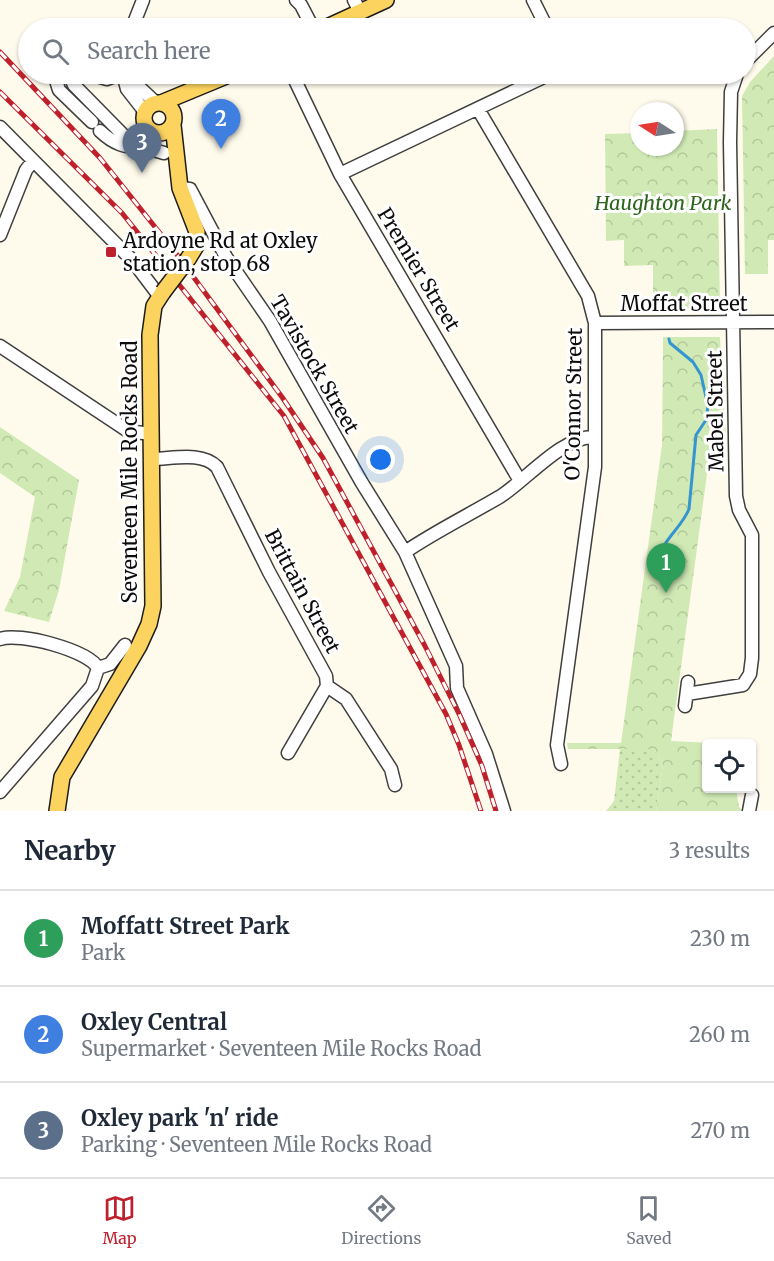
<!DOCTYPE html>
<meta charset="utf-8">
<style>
:root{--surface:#fff;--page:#f6f6f7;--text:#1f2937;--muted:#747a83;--line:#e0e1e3;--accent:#bf212c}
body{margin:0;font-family:Merriweather,serif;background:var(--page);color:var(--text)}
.controls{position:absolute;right:18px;bottom:18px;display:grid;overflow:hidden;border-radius:6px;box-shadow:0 2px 4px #0004}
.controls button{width:54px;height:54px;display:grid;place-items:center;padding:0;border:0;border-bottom:2px solid var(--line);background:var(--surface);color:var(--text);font:30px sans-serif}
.compass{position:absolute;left:630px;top:102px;width:54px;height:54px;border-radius:50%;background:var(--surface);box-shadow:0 2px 4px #0004;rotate:282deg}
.you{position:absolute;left:381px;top:460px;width:21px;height:21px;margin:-15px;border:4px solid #fff;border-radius:50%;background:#1a73e8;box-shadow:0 0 0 9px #1a73e833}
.badge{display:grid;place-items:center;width:39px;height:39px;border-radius:50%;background:var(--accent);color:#fff;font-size:20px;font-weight:700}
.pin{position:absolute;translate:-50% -50px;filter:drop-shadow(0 2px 3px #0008)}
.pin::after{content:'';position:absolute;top:32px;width:21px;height:18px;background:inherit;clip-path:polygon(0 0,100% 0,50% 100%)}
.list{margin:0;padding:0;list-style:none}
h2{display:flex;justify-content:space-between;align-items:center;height:78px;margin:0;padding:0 24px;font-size:26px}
h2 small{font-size:20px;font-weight:400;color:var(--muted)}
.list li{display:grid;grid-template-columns:39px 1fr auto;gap:18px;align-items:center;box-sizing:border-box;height:96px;padding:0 24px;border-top:2px solid var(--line)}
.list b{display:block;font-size:22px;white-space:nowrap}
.list p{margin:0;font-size:20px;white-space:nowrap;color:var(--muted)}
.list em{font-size:20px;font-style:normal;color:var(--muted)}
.icon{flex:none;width:33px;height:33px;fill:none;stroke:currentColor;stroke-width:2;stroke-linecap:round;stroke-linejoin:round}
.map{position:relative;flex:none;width:774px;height:811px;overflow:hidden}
.search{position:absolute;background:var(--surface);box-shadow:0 2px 4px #0004;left:18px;right:18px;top:18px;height:66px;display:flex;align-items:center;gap:15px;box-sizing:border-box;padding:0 21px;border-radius:33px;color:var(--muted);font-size:22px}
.sheet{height:366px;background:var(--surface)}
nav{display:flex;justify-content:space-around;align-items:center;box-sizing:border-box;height:84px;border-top:2px solid var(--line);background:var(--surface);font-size:16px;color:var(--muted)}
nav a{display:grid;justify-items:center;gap:3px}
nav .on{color:var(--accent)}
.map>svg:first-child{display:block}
.grass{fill:url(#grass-dots)}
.park{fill:url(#park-crowns)}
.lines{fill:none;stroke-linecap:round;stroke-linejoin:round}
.stream{stroke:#3595d0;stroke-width:3}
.minor-casing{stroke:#3f3f3f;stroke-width:15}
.major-casing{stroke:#1d1d1d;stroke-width:18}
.minor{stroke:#fff;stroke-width:12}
.major{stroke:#fcd35f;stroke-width:15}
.rail-casing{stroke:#bf212c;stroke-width:5}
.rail{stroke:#fff;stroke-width:3;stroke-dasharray:9;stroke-linecap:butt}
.major-bridge-casing{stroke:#1d1d1d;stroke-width:18;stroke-linecap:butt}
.major-bridge{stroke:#fcd35f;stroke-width:15}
.poi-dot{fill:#bf212c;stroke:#fff;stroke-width:2}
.labels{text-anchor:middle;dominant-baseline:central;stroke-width:6;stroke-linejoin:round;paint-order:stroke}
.park-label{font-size:20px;font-style:italic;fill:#2c651b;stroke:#fff}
.poi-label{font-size:20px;fill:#0c0c0c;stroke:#fff;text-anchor:start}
.street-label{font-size:20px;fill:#0c0c0c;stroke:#fff}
</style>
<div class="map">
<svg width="774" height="811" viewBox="0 0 774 811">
<defs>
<pattern id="grass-dots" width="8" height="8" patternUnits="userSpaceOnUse" patternTransform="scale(1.5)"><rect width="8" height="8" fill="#d1eab5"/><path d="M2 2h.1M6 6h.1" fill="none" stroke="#b2c89a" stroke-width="1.8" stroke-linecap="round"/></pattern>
<pattern id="park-crowns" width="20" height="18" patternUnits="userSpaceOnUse" patternTransform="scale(1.5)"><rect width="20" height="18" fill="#d1eab5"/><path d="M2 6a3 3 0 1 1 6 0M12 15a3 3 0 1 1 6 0" fill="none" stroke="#b2c89a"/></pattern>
</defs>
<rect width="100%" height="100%" fill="#fffbec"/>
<!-- grass -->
<path class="grass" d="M620,749H654L663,764L656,811H606L614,801Z"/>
<!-- park -->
<path class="park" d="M774,56V240H768V274H745L742,96L750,82Z
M717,129L720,309H653V265L624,266V240L606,241L605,134L639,133V147H675V131Z
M663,337H720L726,436L712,437L671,741L713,743L706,744V788L736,789L739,807L743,811H656L663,764L654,749H568L567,743H621L662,445Z
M0,427L79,480L59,590L49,622L4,611L20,577L35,497L0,473Z"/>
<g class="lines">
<!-- stream -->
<path class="stream" d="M658,562C662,539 681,529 689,509L696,435L706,420L708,406L701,375L693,362L670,343L669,339"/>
<defs>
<path id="minor" d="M296,0L301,5L313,28
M354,0L360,12
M533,0L547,28
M132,28L143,0
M26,51L28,52
M746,61L774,33
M54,74L59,90L92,122
M69,74L74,85L135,147
M90,74L107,79L120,74
M123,74L127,89L145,112
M125,74L156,103
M292,74L340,174L520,481
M478,109L588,296L595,323V467L557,745L561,764
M0,127L132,260L160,297
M100,131C123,153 136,144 164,153
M140,147L154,133
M340,174L550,74
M180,188L190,189L226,257L270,321L362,483L405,552L456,666L457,688L486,754L504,811
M0,235L26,170L33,161
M595,323L774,322
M0,346L128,431L151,434
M152,459C172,459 202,451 217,467L269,572L326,676L327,686L346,699L391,769L395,785
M405,552C436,531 469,515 501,496C526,480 563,436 594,437
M0,639C19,632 88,650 98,668
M98,668L110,664L125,645
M687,694L743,685L750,674L752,658V535L739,510L736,496L730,142L731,92L737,74
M685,706L688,682
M288,753L327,686
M0,792L92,686L98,668
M749,811L752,795"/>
<path id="major" d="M325,28L386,0
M144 118a15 15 0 1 1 30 0a15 15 0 1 1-30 0Z
M161,103L231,74
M173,125L180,188L197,232L196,246L188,259
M57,811L62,777L139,646L149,624L153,606L150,335L154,306L163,292"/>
</defs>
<!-- minor casing -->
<use href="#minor" class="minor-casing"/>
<!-- major casing -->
<use href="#major" class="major-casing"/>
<!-- minor -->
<use href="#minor" class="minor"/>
<!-- major -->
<use href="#major" class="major"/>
<defs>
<path id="rail" d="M0,52L100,158L175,252L282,397L323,458L425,646L460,716L482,766L496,811
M0,92L122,213L284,416L446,714L459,745L481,811"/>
</defs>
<!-- rail casing -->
<use href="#rail" class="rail-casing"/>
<!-- rail -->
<use href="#rail" class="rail"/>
<defs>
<path id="major-bridge" d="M163,292L188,259"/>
</defs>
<!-- major-bridge casing -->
<use href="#major-bridge" class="major-bridge-casing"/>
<!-- major-bridge -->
<use href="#major-bridge" class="major-bridge"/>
</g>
<!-- markers -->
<rect class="poi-dot" x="105" y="246" width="12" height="12" rx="3"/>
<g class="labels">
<!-- park labels -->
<g class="park-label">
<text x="663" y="202">Haughton Park</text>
</g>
<!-- poi labels -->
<g class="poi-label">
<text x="123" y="240">Ardoyne Rd at Oxley<tspan x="123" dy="23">station, stop 68</tspan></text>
</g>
<!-- street labels -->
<g class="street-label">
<text transform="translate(419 269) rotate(59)">Premier Street</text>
<text x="684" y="303">Moffat Street</text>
<text transform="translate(315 364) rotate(60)">Tavistock Street</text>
<text transform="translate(573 404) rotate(-89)">O'Connor Street</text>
<text transform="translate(715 411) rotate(-91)">Mabel Street</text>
<text transform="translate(129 472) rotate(-90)">Seventeen Mile Rocks Road</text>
<text transform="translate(303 591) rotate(62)">Brittain Street</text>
</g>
</g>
</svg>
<div class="controls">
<button><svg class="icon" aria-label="locate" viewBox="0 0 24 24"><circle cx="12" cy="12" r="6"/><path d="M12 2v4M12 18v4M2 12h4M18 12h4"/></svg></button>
</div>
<svg class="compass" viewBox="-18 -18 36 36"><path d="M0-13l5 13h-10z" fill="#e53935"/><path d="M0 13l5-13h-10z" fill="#747a83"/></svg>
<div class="you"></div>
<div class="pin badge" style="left:666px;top:593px;background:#2e9e5b">1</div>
<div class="pin badge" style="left:221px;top:149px;background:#3f7fe0">2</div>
<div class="pin badge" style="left:142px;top:173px;background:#5c6f8a">3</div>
<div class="search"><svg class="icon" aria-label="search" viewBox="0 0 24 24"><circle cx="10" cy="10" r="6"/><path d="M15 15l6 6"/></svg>Search here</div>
</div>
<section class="sheet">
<h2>Nearby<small>3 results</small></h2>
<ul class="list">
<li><span class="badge" style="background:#2e9e5b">1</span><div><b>Moffatt Street Park</b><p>Park</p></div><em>230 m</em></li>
<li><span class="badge" style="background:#3f7fe0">2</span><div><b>Oxley Central</b><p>Supermarket · Seventeen Mile Rocks Road</p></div><em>260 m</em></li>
<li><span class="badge" style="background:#5c6f8a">3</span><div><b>Oxley park 'n' ride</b><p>Parking · Seventeen Mile Rocks Road</p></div><em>270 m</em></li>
</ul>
</section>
<nav>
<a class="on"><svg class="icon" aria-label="map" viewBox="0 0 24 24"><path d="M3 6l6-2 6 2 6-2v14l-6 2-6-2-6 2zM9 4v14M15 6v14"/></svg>Map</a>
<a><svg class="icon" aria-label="directions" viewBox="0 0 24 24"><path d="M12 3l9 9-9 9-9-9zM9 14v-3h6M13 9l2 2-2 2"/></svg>Directions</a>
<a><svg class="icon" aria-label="saved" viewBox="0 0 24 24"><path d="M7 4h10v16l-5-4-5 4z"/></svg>Saved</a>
</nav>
